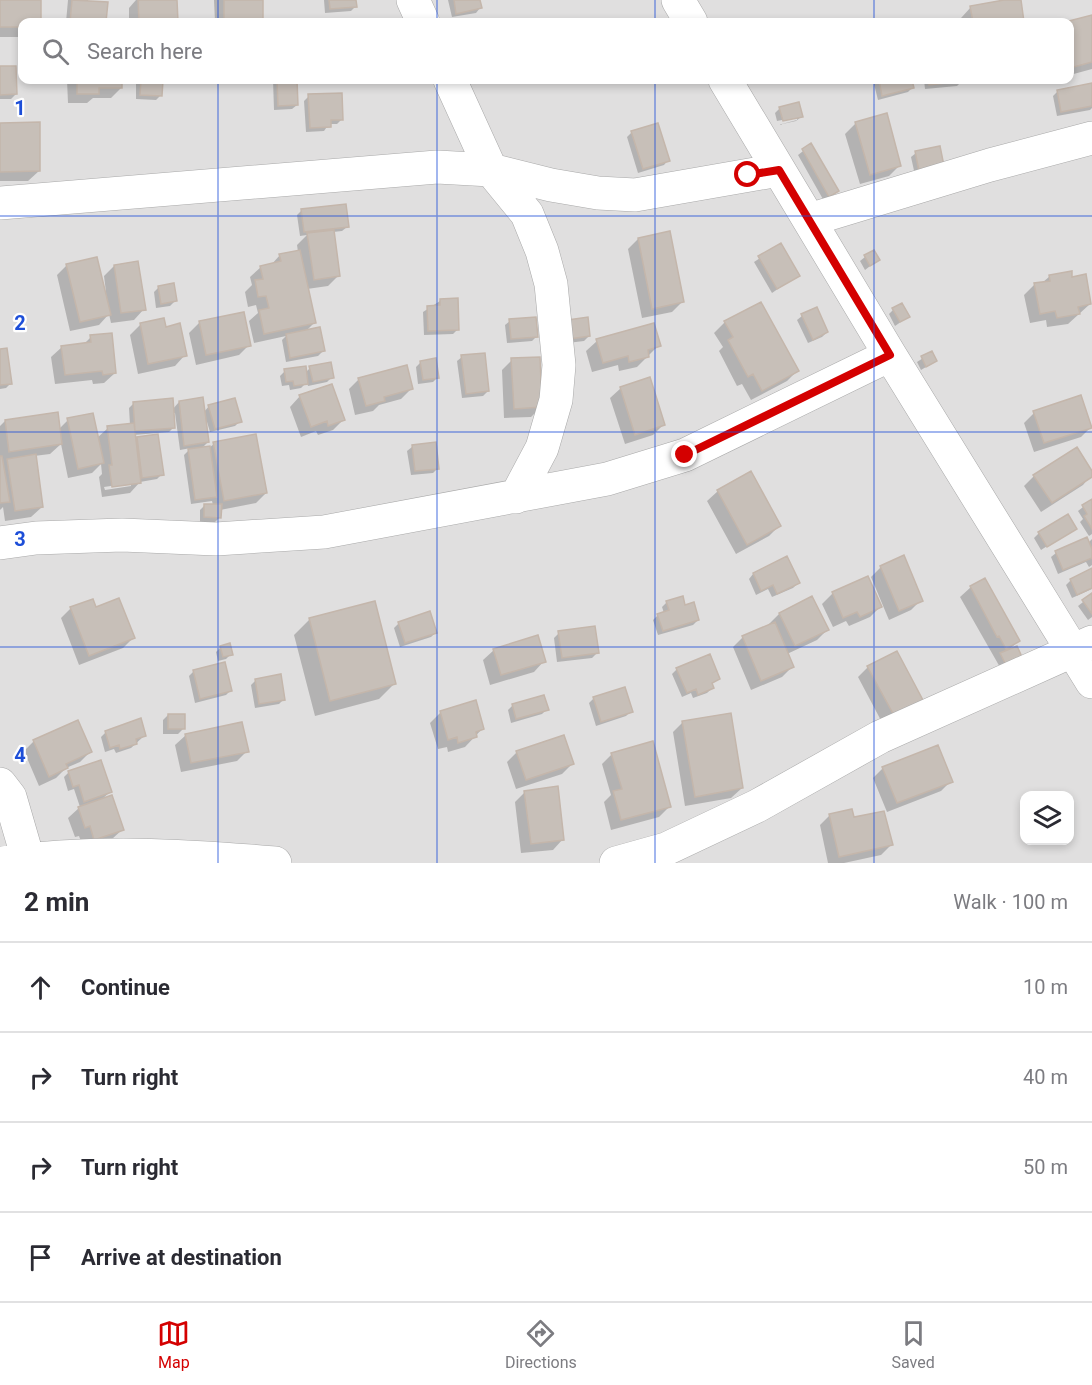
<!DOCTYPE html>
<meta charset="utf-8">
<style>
:root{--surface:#fff;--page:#f7f7f7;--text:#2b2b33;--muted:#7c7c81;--line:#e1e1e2;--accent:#d40000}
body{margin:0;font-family:Roboto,sans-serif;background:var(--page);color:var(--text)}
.controls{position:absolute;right:18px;bottom:18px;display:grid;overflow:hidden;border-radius:12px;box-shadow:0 3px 9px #0003}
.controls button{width:54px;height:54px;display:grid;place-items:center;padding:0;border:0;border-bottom:2px solid var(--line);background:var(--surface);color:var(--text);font:30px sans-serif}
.stop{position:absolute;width:18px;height:18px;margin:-14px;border:4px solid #d40000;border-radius:50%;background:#fff}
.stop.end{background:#d40000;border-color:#fff;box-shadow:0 2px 6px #0008}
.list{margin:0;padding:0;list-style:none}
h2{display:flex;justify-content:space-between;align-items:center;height:78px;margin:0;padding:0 24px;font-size:26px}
h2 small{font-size:20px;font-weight:400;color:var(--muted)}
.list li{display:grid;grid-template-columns:39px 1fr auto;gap:18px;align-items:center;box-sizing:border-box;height:90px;padding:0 24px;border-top:2px solid var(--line)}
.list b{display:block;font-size:22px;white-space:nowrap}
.list em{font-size:20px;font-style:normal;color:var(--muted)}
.icon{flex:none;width:33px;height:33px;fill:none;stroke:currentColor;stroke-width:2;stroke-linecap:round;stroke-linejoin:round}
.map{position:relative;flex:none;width:1092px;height:863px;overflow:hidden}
.search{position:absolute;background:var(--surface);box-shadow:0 3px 9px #0003;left:18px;right:18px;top:18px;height:66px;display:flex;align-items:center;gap:15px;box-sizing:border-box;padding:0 21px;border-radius:12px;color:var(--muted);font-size:22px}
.sheet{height:438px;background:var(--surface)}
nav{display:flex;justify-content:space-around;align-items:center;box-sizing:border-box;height:84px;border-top:2px solid var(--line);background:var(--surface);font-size:16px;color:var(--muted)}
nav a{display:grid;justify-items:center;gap:3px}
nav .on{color:var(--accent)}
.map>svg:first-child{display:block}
.residential{fill:#e0dfdf;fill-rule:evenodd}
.shadow{fill:#0003;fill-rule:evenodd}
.building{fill:#c7bfb8;stroke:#c4b6ab;stroke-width:1.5}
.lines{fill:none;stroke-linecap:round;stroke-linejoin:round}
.minor-casing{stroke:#a9a9a9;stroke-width:34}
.minor{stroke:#fff;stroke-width:33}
.route{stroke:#d40000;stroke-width:8}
.grid{fill:none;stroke:#1d4ed8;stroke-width:1.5;stroke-opacity:0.55}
.grid-label{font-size:20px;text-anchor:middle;font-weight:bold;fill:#1d4ed8;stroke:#fff;stroke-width:4.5;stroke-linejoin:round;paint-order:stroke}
</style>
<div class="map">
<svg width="1092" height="863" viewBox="0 0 1092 863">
<rect width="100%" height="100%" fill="#f2efe9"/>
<!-- residential -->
<path class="residential" d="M0,0H1092V863H0ZM22,22H1070V80H22ZM1024,796H1070V840H1024Z"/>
<!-- shadow -->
<path class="shadow" d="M0,0H40L39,22H22V37H0Z
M68,0H88V2L106,3L105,22H66Z
M136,0H176V22H129V8Z
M214,0H262V19L258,22H215Z
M324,0H355V7L351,11L325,13Z
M448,0H479L480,8L476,13L452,17Z
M1012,0H1019L1023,22H962L961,18L971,7Z
M1092,17V69L1070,75V23Z
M0,68L16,94L11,99H0Z
M67,80H121V88L111,98H93L87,103H68Z
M136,80H161V95L156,100L136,99Z
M273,80H296L297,105L292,109L274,110Z
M358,80H376L373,83L358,84Z
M873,80H911L912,88L908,92L878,100Z
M924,80H962V81L957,86L925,89Z
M1092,87V108L1090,110L1057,116L1053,96L1058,91Z
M309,96L342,119L337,124H329L324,131L306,132L304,101Z
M780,108L801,117L796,121L778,125L797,120V117L777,121L775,113Z
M886,115L900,165L889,176L860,184L845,134L855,124Z
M0,124L39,171L28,181H0Z
M632,132L668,160L664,165L638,173L627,137Z
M811,145L838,191L824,201L798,155Z
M939,148L915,175L911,157L916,153Z
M302,210L347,227L342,231L333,232L339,275L328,286L307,289L315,322L305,332L323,351L318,356L286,362L282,340L286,336L254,343L249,321L258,313L256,305L248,307L245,292L252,285L250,277L261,267L271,265L280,255L298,252L297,245L307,235L300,236L297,215Z
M638,239L682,302L672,312L642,318L628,249Z
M780,245L798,275L772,293L754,262Z
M865,257L878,260L865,270L860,261Z
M67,265L104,292H106L104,276L114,266L144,309L134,320L111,323L109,314L99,325L70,331L57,275Z
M1050,276L1071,278L1090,304L1068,324L1047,327L1046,320L1030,323L1024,295L1034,285L1042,283Z
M159,287L175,301L170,306L156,308L154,292Z
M440,301L458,329L453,334L424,335L423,312Z
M760,304L797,371L787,381L751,400L742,384L737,386L719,351L723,347L714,333L724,323Z
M893,310L908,317L895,326L889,314Z
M802,316L827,332L822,337L808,343L797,320Z
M510,321L537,336L532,341L507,343L505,325Z
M199,323L249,345L239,355L196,365L189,333Z
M140,325L165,328L185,355L175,366L138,374L130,335Z
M556,327L589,336L584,341L559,344Z
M91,337L115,373L104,383L93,384L92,380L55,384L51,357L62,347L83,345Z
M597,341L659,345L637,367L619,371L618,365L592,372L586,351Z
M0,351L11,383L6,388L0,389Z
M931,353L936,361L921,370L917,362Z
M462,357L488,391L483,396L462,398L457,361Z
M512,360L541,407L531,417L504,418L502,370Z
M421,362L438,377L433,382L418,384L416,367Z
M310,368L332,377L327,382L308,386L307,382L301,388L290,390L289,385L282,386L280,376L285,371L305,373Z
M359,379L411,389L401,399L379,405L373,411L355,415L349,389Z
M621,388L663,425L653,435L625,444L610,398Z
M300,396L343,420L333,430L318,435L316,431L301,437L290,407Z
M179,402L204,412L209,406L240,421L235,426L210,432L207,422H205L208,442L201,449L210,447L214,444L266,493L256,503L220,510V517L215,522H200V510L205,505H213L212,501L191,504L184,455L191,448L180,450L175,413H172L174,427L169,432L134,435L135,441L137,439L162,474L157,479L140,482L130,493L102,497L99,477L102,474L101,464L92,473L68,478L61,444L50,454L34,456L42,507L31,517L5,521L3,507L0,510V426L5,421L59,429L68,420L97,438L108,428L130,425L129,408L134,403L172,410ZM131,483V486L105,490L104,487Z
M1034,413L1091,427L1081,437L1034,452L1024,423Z
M412,447L438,468L433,473L411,475L407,451Z
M751,473L779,526L769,536L736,554L707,501L718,491Z
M1092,474L1083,485L1041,512L1024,486L1034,476Z
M1092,500V534L1089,536L1080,522L1083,519L1078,511Z
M1075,528L1041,550L1034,538L1039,533Z
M1092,539V565L1089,567L1086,562L1058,574L1051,557L1056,553L1088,543Z
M881,567L921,600L911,610L889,620L871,577Z
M1092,570V589L1072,598L1066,585L1071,580Z
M753,574L798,583L793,588L772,597L768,589L756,595L749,579Z
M867,578L880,607L870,617L849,626L846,621L833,627L822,604L832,594Z
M971,587L1018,641L1008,651L1016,648L1001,669L960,597Z
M1092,595V617L1088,620L1078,606Z
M811,598L827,630L817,640L787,654L792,667L782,677L751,690L733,647L743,637L770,626L769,624L779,614Z
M667,602L684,606L698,620L693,625L658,635L653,620L658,615L664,613L662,607Z
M373,603L394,684L379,699L315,716L294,635L309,620Z
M71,608H95L133,638L123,648L79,665L61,618Z
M399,623L436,632L431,637L400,647L394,628Z
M559,633L597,653L592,658L557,662L554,638Z
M221,647L231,654L226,659L218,661L216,652Z
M494,650L544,661L534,672L490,685L483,660Z
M868,667L924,703L885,728L858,677Z
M677,669L718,679L711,685L712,688L707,693L693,698L691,693L682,697L672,674Z
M193,672L231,690L226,695L195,703L189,676Z
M256,680L284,699L279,704L255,708L251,685Z
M594,698L631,711L626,716L596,726L589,703Z
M475,702L483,728L465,747L448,752L447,747L438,749L430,723L440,713Z
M513,705L547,709L542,714L511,723L508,710Z
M168,715L183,729L178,734H163V720Z
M683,722L742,788L731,798L685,806L673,732Z
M106,732L144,736L131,748L116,753L114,749L105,752L101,737Z
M186,735L247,751L237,761L181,772L175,745Z
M34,741L90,752L80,762L66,768L56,778L39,786L24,751Z
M517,752L572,764L562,774L516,789L507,762Z
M612,754L670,806L659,817L611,830L604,802L611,795L602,764Z
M883,768L951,781L941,791L887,812L873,778Z
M69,772L110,792L101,800L123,829L112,839L84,850L79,836L75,837L68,818L80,807L74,789L68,791L64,777Z
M525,792L563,839L553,850L521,853L515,802Z
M830,815L891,845L881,855L844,863H828L820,825Z"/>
<!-- building -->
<path class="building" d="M0,0H41V22H22V27H0Z
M72,0L108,2L106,22H70Z
M138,0H177L178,22H139Z
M224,0H263V20H224Z
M329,0H356L357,7L330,9Z
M454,0H480L482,8L456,14Z
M1004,0H1021L1024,22H973L970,6Z
M1092,15V62L1070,68V22H1065Z
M0,66H16L17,94L0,95Z
M77,80H122V88H99V94H77Z
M141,80H163L162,96L140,95Z
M277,80H297L298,105L278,106Z
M879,80H912L914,88L882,96Z
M929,80H964V81L929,85Z
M1092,83V106L1061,112L1057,90Z
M342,93L343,120H331V127L310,128L308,94Z
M799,102L803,117L783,121L779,107Z
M887,113L901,166L870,175L855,122Z
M40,122V171L0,172V123Z
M658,123L670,161L643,169L631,131Z
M811,143L839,191L829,197L802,149Z
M940,146L944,166L919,171L915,151Z
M346,204L349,227L304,232L301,209Z
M334,230L340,276L314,280L307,233Z
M670,231L684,302L652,309L638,238Z
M781,243L800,276L777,289L758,256Z
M300,250L316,323L264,334L259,310L269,308L266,296L258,297L255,280L263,279L260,266L281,261L279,254Z
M874,250L880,260L870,266L864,255Z
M97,257L111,315L80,322L66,264Z
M138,261L146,310L121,313L114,265Z
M1072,271V277L1086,274L1091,304L1078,307L1080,314L1057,318L1055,311L1040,314L1034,283L1050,281L1049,275Z
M174,283L177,301L161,304L158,286Z
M458,298L459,330L428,331L427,306L440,305V299Z
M761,302L799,371L762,391L753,374L748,377L728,340L733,337L724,321Z
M902,303L910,317L900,322L892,308Z
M817,307L828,332L813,340L801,314Z
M244,312L251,346L206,355L199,321Z
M536,317L538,337L511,339L509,319Z
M588,317L590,336L563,340L561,321Z
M164,318L166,327L180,323L187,356L148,364L140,323Z
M654,323L661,346L648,350L649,357L629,362L628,356L603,363L596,339Z
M320,327L325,351L290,358L286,334Z
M112,333L116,373L103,375L102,371L65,375L61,346L91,342L90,335Z
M7,348L12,384L0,385V349Z
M932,351L937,361L926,367L921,356Z
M485,353L489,391L466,394L461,355Z
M540,357L542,407L514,409L511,358Z
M436,358L439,378L423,380L420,361Z
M331,362L334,378L313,382L309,366Z
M407,365L413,389L384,397L385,401L366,406L358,378Z
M306,366L308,384L294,386L293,381L286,382L284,369Z
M650,377L665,425L635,435L620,387Z
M332,384L345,420L328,426L327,421L311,427L299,395Z
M1081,395L1092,428L1044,443L1033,411Z
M203,397L209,442L184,446L179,401Z
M173,398L175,428L135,431L133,402Z
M235,398L242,422L215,429L208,405Z
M58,412L62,444L9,452L5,420Z
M93,413L104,463L78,469L67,418Z
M134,423L141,483L112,487L109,465H112L107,426Z
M158,434L164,475L142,478L137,437Z
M256,434L267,493L224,501L213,442Z
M436,442L439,469L415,471L412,445Z
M210,446L217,497L195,500L188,449Z
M1077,447L1092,471V477L1052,503L1033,475Z
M36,454L43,507L15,511L7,459Z
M0,456H2L10,502L0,503Z
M751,471L781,526L747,545L717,490Z
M1092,499V529L1084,516L1087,514L1082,505Z
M204,504H222L221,518L204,517Z
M1068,514L1077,529L1047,547L1038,532Z
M1087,537L1092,549V558L1063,570L1055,551Z
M904,555L923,601L899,611L880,566Z
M787,556L800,583L777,594L773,585L761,591L753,573Z
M1092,568V588L1077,595L1070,579Z
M868,576L882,607L860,617L857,612L843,618L832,592Z
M985,578L1020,641L1006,649L999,636L997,637L970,586Z
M1092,593V614L1082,600Z
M683,596L685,605L694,602L699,620L663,631L657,614L669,610L666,601Z
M812,596L829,630L795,646L779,613Z
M119,598L135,638L89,656L70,607L93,599L96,607Z
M375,601L396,684L330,701L309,618Z
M430,611L437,633L405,643L398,622Z
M775,622L794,667L761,681L742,636Z
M595,626L599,653L562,658L558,631Z
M538,635L546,662L501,675L493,649Z
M230,643L233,655L223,657L220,646Z
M1017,646L1022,657L1006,665L1000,653Z
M897,651L925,704L896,719L867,666Z
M710,654L720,679L712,683L714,688L698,695L696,689L687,693L676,668Z
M225,662L232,691L200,699L193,670Z
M281,674L285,700L259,704L255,679Z
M625,687L633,712L601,722L593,697Z
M544,695L549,710L516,719L512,704Z
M476,700L484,729L476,732L477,737L458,743L457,737L448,740L440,711Z
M731,713L743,788L695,797L682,721Z
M168,714H185V729H168Z
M141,718L146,736L136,739L137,744L120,749L119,745L110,748L105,731Z
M78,720L92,752L66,764L68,768L49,777L33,740Z
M242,722L249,752L191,763L185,734Z
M564,735L574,764L526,780L516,751Z
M653,741L671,807L621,820L613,791L622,789L611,753Z
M938,745L953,782L897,803L882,767Z
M101,760L112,792L84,802L79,785L73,787L68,771Z
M558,786L564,840L531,844L524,791Z
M112,795L124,830L94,840L90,826L85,828L78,807Z
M852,809L854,817L884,811L893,845L839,857L829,814Z"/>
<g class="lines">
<defs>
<path id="minor" d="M413,0L423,22
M678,0L691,22
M450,80L491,170L527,214L542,251L551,284L559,365L556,400L542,448L516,497
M725,80L890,355L1092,682
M0,203L437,167L491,170L551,185L598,193L635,195L779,170
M809,220L990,165L1092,138
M0,543L36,538L122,535L216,539L324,532L607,479L685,455L890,355
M0,784L10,797L28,859
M1,863C93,850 184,855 275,863
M616,863L666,849L757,806L880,737L1092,642"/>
</defs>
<!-- minor casing -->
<use href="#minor" class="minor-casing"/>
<!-- minor -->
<use href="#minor" class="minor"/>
</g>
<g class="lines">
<!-- route -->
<path class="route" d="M685,455L890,355L779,170L748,175"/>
</g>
<!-- grid -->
<path class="grid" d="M218,0V22M437,0V22M655,0V22M874,0V22M218,80V863M437,80V863M655,80V863M874,80V863M0,216H1092M0,432H1092M0,647H1092"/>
<g class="grid-label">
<text x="20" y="115">1</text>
<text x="20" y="330">2</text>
<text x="20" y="546">3</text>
<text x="20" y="762">4</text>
</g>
</svg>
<div class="controls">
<button><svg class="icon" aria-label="layers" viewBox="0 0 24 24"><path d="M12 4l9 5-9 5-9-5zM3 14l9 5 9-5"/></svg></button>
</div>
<div class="stop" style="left:748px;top:175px"></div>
<div class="stop end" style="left:685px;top:455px"></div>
<div class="search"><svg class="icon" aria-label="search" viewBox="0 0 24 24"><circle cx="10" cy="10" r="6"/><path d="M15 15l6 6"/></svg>Search here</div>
</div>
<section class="sheet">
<h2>2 min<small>Walk · 100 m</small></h2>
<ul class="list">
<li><svg class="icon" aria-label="ahead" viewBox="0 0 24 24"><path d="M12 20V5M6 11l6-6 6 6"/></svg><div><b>Continue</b></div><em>10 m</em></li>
<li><svg class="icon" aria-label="right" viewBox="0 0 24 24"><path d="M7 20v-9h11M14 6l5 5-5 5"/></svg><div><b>Turn right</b></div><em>40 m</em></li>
<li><svg class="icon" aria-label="right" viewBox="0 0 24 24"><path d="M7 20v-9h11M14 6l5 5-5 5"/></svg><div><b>Turn right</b></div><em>50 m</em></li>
<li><svg class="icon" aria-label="arrive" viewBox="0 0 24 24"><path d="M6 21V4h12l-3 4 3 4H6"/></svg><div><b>Arrive at destination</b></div></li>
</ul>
</section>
<nav>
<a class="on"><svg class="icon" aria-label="map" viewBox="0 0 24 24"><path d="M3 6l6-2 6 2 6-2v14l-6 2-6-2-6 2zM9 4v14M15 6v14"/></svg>Map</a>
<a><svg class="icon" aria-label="directions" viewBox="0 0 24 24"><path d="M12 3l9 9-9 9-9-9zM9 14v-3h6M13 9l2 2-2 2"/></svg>Directions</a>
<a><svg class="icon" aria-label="saved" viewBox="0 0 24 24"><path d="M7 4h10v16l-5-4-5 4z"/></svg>Saved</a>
</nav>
